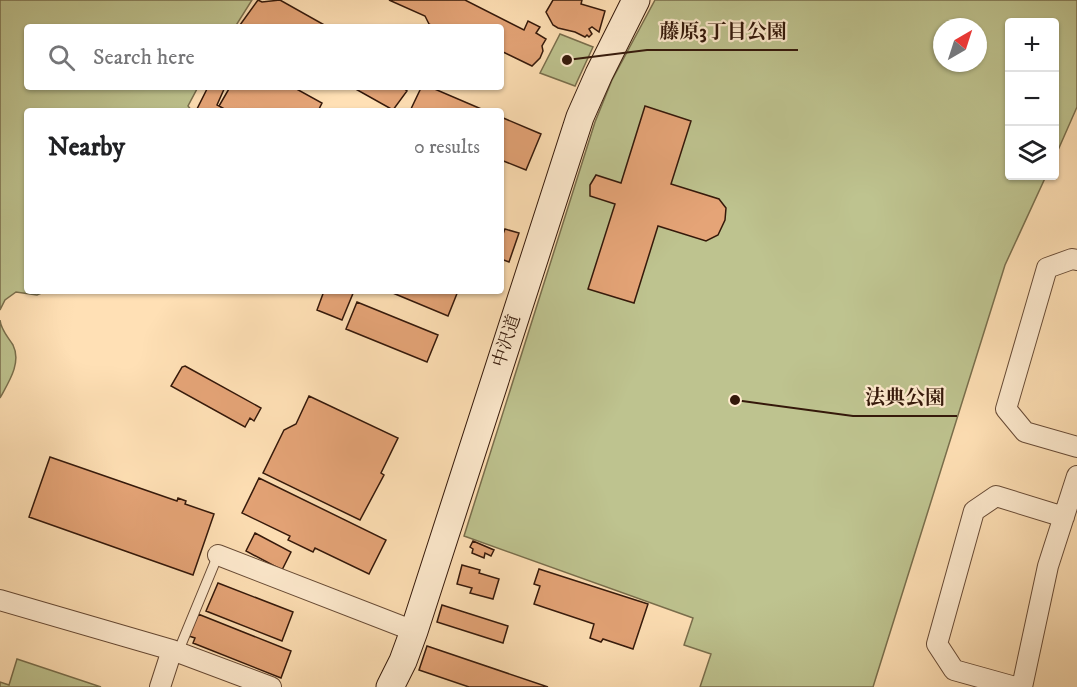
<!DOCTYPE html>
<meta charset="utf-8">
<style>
:root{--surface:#fff;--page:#f2f2f2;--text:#202124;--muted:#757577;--line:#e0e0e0}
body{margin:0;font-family:"IM FELL DW Pica","Noto Serif JP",serif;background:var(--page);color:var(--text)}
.controls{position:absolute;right:18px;top:18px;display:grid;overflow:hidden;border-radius:6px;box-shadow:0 2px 4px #0004}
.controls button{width:54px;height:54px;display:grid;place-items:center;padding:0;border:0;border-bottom:2px solid var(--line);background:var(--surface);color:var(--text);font:30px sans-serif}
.compass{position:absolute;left:933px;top:18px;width:54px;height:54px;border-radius:50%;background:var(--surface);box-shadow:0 2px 4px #0004;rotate:39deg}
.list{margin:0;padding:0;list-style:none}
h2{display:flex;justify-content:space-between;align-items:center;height:78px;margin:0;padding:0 24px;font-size:26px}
h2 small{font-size:20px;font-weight:400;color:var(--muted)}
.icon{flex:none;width:33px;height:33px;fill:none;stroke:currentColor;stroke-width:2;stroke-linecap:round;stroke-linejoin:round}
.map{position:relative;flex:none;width:1077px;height:687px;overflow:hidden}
.search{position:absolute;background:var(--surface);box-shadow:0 2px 4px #0004;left:24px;top:24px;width:480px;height:66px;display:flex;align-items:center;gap:15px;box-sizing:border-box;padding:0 21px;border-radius:6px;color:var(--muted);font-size:22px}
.panel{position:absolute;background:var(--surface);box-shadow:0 2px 4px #0004;left:24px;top:108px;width:480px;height:186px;border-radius:6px}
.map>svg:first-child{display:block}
.green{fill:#bec38f;stroke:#796e4c;stroke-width:1.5;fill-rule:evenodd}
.building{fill:#e5a477;stroke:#34180a;stroke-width:1.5}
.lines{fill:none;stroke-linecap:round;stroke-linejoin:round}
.lane-casing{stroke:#674a35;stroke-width:11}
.street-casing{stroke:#674a35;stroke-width:22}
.secondary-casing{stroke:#34180a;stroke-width:29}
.lane{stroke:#ffebcf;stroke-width:9}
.street{stroke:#ffebcf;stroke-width:20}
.secondary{stroke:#ffebcf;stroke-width:27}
.labels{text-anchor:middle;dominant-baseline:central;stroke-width:4.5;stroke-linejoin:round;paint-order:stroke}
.street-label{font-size:18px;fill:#34180a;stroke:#ffebcf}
.leader{fill:none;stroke:#34180a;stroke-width:2}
.callout-dot{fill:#34180a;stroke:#ffebcf;stroke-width:2}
.callout-label{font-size:20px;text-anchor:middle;font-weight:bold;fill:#34180a;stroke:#ffebcf;stroke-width:4.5;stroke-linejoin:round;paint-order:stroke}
</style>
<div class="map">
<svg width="1077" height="687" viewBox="0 0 1077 687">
<rect width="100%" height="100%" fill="#ffe0b5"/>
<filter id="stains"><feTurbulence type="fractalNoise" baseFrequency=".00333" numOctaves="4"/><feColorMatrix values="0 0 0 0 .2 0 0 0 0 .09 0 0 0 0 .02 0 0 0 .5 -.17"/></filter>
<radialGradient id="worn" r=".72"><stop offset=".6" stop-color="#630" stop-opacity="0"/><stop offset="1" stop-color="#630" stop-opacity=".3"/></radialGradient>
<!-- green -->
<path class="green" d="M0,0H252L235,27H27V87H198L188,106L192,111H27V291H46L37,295L16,292L5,300L0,310Z
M655,0H1077V107L1055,157L1054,22H1010V176H1046L1005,265L873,687H700L711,654L684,645L693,618L464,536L595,122L612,80ZM942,27H978V63H942Z
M560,34L593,47L575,86L540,73Z
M0,320C1,330 8,337 13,345C22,363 8,383 0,398Z
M17,659L101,687H0V682L9,685Z"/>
<!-- building -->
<path class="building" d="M258,0L262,2L280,0L328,27H245L240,25Z
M389,0H465L524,30L528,21L540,27L536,33L546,39L542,46L543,51L540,58L532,66L501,51V27H434L429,24L425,16Z
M553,0H582L581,4L605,11L599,32L592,27L589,29L592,34L589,37L587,35L585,37L575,32L558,28L553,25L546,12Z
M208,87H225L217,105L228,111H201L197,109Z
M230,87H293L322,103L318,111H228L219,106Z
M352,87H402L407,91L393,110Z
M416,87H430L486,111H410L420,90Z
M645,106L691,121L671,184L719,199L726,208L725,220L718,235L706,241L658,226L634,303L588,289L615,204L590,196V185L596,175L621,183Z
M501,117L541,134L526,170L501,160Z
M505,229L519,233L509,262L501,259V239Z
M324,291H354L342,320L317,310Z
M388,291H458L448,316Z
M357,302L438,335L427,362L346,329Z
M185,366L261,408L254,421L250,418L245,427L171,386L182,367Z
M309,396L398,438L381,473L384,475L360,520L263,473L284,430L296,424Z
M50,457L177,501L178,498L186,501L185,504L214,514L193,575L29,517Z
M259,478L386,540L369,574L315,548L313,552L288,540L290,536L242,513Z
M255,533L291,552L282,570L246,551Z
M473,541L494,550L491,556L485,553L484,558L472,553L473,549L470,547Z
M462,565L480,570L479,573L499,579L493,599L470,593L472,588L457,584Z
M539,569L648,604L633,649L603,639L601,642L590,638L594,624L534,604L540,586L534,584Z
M218,583L293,612L282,641L206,611Z
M442,605L508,626L503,643L437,622Z
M198,614L291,651L281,678L193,643L195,638L189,636Z
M427,646L548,687H469L419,670Z"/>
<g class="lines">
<defs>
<path id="lane" d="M178,652L218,555"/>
<path id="street" d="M1077,260L1072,259L1047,268L1006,409L1025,432L1077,447
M218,555L414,631
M0,600L172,650L271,687
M160,687L172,650
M1015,687L954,670L937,644L974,511L996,496L1064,517
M1022,687L1048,566L1077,476"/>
<path id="secondary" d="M390,687L403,661L414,631L580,117L599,74L636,0"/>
</defs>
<!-- lane casing -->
<use href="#lane" class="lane-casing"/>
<!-- street casing -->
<use href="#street" class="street-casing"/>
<!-- secondary casing -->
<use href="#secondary" class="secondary-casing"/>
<!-- lane -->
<use href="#lane" class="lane"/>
<!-- street -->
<use href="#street" class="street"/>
<!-- secondary -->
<use href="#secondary" class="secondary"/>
</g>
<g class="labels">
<!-- street labels -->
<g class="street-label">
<text transform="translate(507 341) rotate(-72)">中沢道</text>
</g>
</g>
<!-- callouts -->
<path class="leader" d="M567 60L647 50H798M735 400L853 416H957"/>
<g class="callout-dot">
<circle cx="567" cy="60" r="6"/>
<circle cx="735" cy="400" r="6"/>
</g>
<g class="callout-label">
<text x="723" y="38">藤原3丁目公園</text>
<text x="905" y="404">法典公園</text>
</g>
<rect width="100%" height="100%" filter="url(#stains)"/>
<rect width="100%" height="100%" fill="url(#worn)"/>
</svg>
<div class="controls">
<button>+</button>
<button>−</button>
<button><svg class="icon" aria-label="layers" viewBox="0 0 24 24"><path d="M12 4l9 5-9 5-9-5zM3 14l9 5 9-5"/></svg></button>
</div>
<svg class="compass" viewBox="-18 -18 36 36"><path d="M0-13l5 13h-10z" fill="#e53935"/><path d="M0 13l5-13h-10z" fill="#757577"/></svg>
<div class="search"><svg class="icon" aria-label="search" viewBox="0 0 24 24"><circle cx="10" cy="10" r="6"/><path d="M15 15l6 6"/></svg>Search here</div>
<section class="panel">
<h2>Nearby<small>0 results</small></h2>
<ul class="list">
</ul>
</section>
</div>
